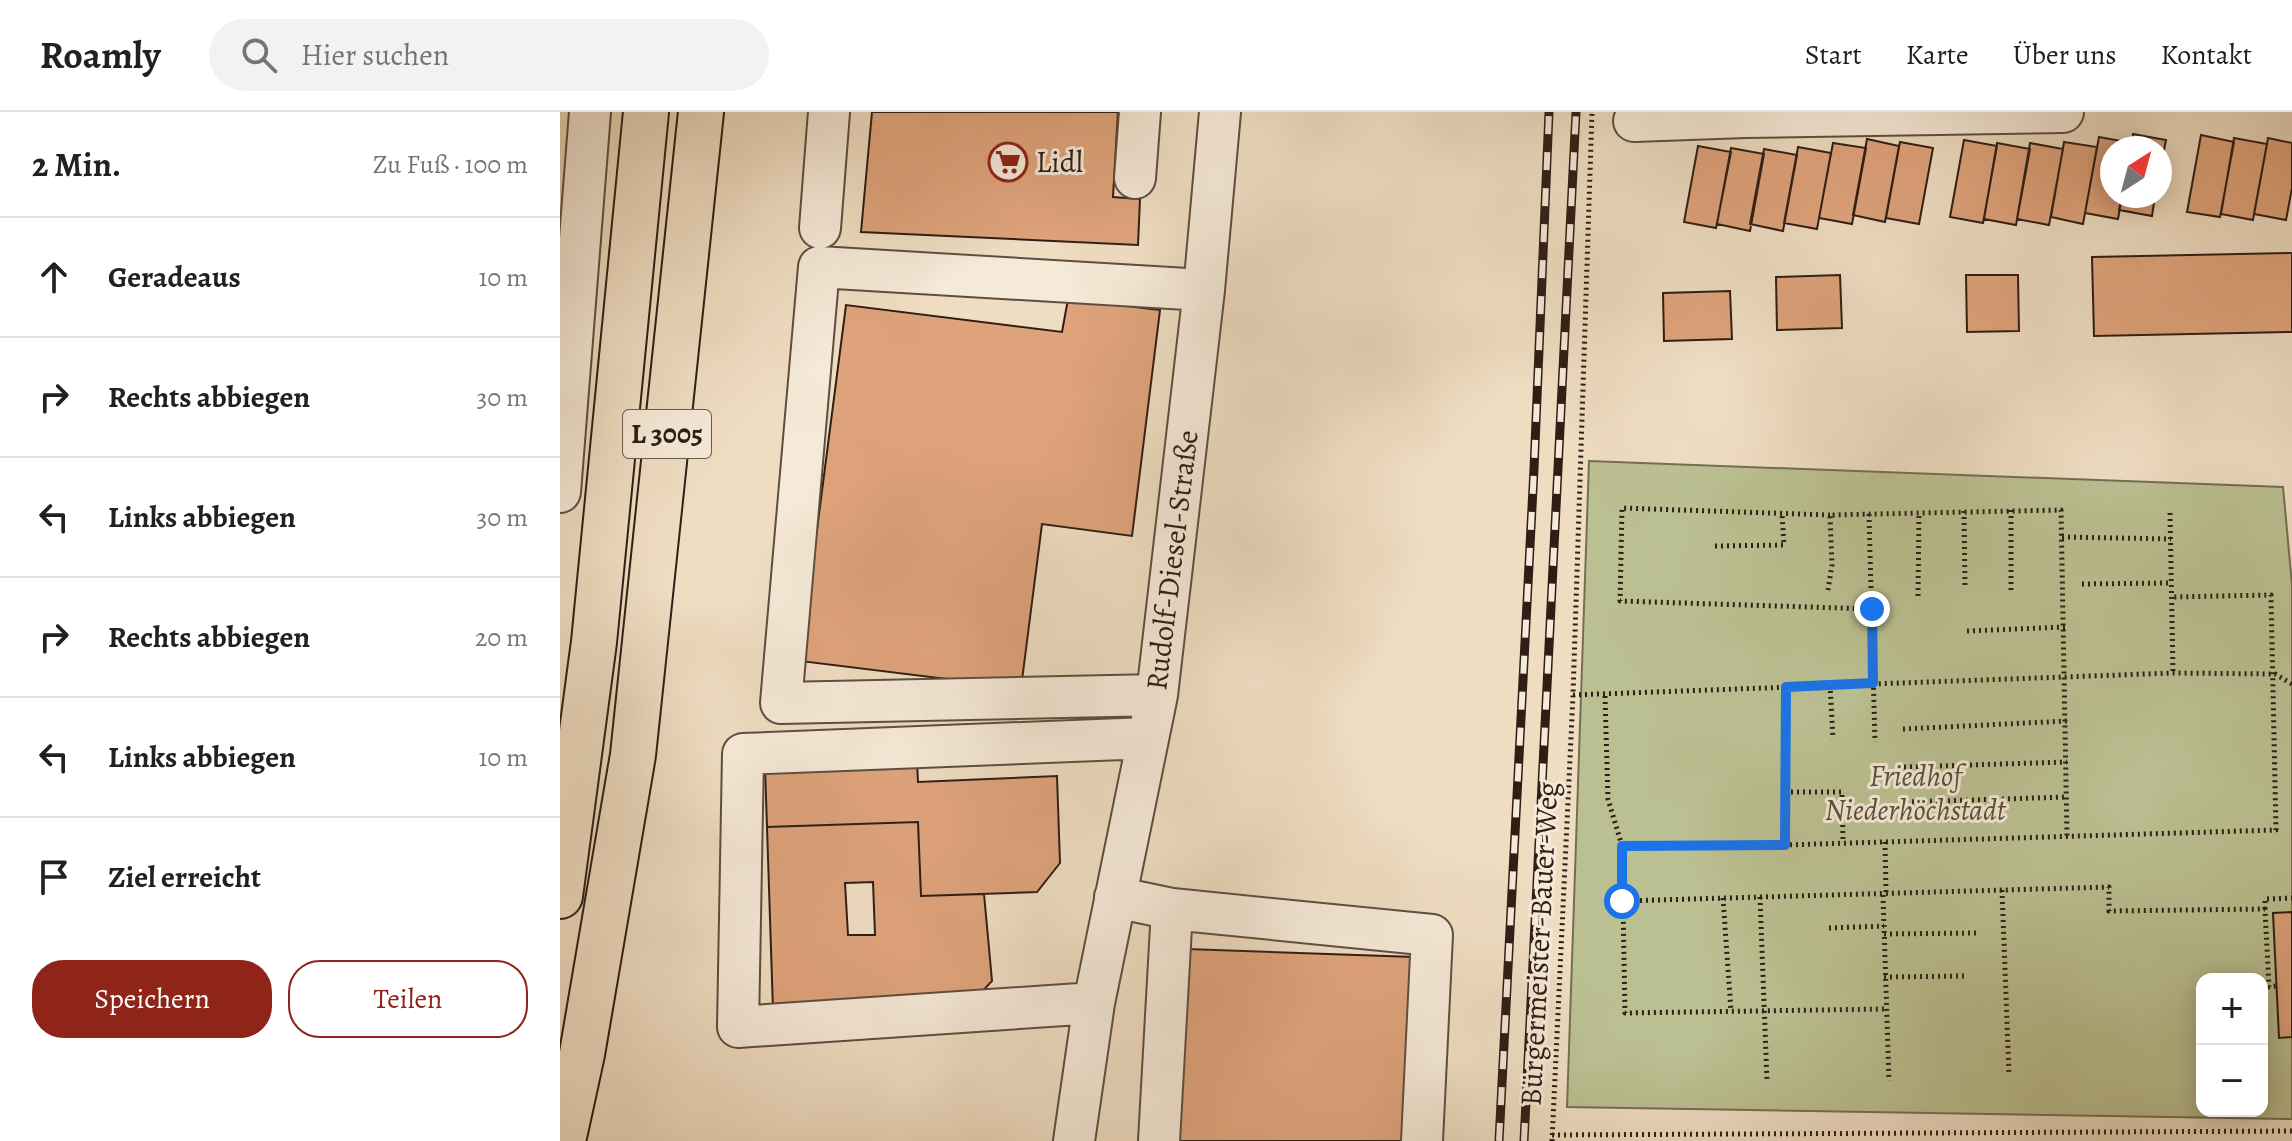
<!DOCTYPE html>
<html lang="de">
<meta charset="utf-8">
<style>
:root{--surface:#fff;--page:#f2f2f2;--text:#202124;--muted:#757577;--line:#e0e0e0;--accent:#8f2418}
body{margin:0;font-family:Alegreya,serif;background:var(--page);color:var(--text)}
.controls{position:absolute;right:24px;bottom:24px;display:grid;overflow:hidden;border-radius:16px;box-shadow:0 4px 20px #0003}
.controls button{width:72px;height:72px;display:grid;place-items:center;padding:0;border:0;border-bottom:2px solid var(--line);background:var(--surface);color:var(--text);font:40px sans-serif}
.compass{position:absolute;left:1540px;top:24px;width:72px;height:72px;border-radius:50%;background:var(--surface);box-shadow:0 4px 20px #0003;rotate:36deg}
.stop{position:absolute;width:24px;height:24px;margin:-18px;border:6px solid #1a73e8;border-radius:50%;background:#fff}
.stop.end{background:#1a73e8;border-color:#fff;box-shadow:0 2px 8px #0008}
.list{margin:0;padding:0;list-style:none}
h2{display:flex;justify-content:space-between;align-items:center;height:104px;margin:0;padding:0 32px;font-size:34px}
h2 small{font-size:26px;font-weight:400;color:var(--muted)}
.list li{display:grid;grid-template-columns:52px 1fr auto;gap:24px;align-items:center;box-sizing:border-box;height:120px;padding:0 32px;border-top:2px solid var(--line)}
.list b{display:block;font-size:30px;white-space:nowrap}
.list em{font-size:26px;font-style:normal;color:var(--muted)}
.actions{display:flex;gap:16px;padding:24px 32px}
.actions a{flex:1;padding:18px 0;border:2px solid var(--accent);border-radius:32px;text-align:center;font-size:28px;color:var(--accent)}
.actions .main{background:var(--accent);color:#fff}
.icon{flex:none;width:44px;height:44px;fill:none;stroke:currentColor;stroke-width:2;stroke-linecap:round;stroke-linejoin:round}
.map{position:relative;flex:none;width:1732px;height:1029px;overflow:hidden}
header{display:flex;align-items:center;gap:48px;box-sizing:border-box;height:112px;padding:0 40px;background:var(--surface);border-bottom:2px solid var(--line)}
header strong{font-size:38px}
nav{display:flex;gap:44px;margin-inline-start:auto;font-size:28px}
.search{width:560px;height:72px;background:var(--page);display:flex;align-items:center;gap:20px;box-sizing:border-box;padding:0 28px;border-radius:44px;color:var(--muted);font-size:30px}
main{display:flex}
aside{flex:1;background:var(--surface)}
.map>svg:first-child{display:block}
.green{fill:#bbc092;stroke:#746f54;stroke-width:2;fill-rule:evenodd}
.building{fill:#dfa37b;stroke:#2e1e16;stroke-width:2;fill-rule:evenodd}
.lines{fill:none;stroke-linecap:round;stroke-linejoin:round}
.minor-casing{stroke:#5e4e41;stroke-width:44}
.highway-casing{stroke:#2e1e16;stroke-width:48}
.path{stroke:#2e1e16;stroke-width:5;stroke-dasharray:2 4;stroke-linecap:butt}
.minor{stroke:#f5e9d7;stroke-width:40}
.highway{stroke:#efddc2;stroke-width:44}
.rail-casing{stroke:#2e1e16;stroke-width:9}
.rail{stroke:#f5e9d7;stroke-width:6;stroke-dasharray:18;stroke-linecap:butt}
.route{stroke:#1a73e8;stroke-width:10}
.labels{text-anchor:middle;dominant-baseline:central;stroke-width:6;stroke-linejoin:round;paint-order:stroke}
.shield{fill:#f5e9d7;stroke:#6a5b50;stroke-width:2}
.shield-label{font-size:28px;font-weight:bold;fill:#2e1e16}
.poi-label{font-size:30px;fill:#2e1e16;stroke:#f5e9d7;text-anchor:start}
.street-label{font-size:30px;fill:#2e1e16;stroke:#f5e9d7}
.park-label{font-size:30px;font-style:italic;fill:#584f3b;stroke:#f5e9d7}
</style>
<header>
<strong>Roamly</strong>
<div class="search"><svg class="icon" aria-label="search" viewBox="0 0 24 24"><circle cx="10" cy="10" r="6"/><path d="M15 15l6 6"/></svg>Hier suchen</div>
<nav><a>Start</a><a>Karte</a><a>Über uns</a><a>Kontakt</a></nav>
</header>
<main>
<aside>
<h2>2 Min.<small>Zu Fuß · 100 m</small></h2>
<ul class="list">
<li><svg class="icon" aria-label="ahead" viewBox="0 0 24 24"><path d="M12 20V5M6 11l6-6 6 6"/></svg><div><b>Geradeaus</b></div><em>10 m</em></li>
<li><svg class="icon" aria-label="right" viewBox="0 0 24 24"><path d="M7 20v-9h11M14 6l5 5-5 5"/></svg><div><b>Rechts abbiegen</b></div><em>30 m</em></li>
<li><svg class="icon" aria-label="left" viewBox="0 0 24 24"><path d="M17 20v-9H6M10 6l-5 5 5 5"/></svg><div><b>Links abbiegen</b></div><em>30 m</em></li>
<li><svg class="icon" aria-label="right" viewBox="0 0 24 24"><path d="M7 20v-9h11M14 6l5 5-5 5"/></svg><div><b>Rechts abbiegen</b></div><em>20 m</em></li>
<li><svg class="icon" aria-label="left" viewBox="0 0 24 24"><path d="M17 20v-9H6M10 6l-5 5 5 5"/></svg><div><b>Links abbiegen</b></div><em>10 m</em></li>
<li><svg class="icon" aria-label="arrive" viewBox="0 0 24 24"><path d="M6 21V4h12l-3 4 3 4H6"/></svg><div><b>Ziel erreicht</b></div></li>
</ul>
<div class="actions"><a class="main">Speichern</a><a>Teilen</a></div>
</aside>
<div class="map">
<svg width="1732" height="1029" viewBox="0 0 1732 1029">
<rect width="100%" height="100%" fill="#efddc2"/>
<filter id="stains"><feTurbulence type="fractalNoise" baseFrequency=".0025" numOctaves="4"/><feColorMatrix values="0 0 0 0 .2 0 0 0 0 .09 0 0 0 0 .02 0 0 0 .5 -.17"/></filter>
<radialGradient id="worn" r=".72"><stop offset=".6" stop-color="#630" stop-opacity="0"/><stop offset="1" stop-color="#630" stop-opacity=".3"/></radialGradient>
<!-- green -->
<path class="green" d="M1029,349L1723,375L1732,473V1007L1007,995ZM1642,867H1702V999H1642Z"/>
<!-- building -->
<path class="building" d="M312,0H558L553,85L580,87L578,133L301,120Z
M1573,22L1606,28L1600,59V36H1571Z
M1641,23L1674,30L1660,105L1627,100Z
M1539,25L1572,31L1571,36H1552V84H1562L1558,107L1525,101Z
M1674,26L1707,32L1693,108L1661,102Z
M1708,26L1732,31V76L1726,108L1694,102Z
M1307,27L1339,34L1325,110L1293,103Z
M1404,28L1437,34L1423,111L1390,105Z
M1340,30L1373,36L1359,112L1326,106Z
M1504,30L1537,35L1523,112L1491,105Z
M1273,31L1306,36L1292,112L1259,106Z
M1437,31L1470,37L1456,113L1424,107Z
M1470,31L1503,37L1489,113L1457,107Z
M1138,34L1171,40L1156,116L1124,110Z
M1238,35L1271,41L1257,117L1224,111Z
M1171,36L1204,42L1190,119L1157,112Z
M1204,37L1237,43L1223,119L1190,112Z
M1562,84H1595L1592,104L1559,98Z
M1732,141V220L1534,224L1532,145Z
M1280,163L1282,216L1217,218L1216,165Z
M1406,163H1458L1459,219L1407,220Z
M1170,179L1172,227L1104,229L1103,181Z
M508,187L600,198L572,424L482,412L461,576L240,549L286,193L502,220Z
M357,649L358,670L497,664L500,751L477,780L361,784L358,710L207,715L205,656Z
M358,710L361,784L424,782L432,869L407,896L213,898L207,715ZM313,770L315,823H288L285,771Z
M1732,800V925L1719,926L1713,801Z
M626,837L854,845L847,1029H615Z"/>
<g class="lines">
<defs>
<path id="minor" d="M1185,0V5L1503,0
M1074,9L1185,5
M575,66L580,0
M260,116L269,0
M0,380L30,0
M597,583L221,591L259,155L644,178
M555,785L612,797L872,823L862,1029
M534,891L178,915L183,642L588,626
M514,1029L534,891L597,583L644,178L660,0
M599,1029L612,797"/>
<path id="highway" d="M0,784L34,530L86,0
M3,1029L22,942L73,643L141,0"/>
</defs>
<!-- minor casing -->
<use href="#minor" class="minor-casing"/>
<!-- highway casing -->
<use href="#highway" class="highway-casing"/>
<!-- path -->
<path class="path" d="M1451,398V480
M1404,399L1405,477
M1610,401L1613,561
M1309,402L1315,630
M1270,403L1062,396L1060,489L1312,497
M1502,425L1611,427
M1155,434L1224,433L1222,402
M1522,472L1611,471
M1268,478L1272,453L1270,403L1501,398L1507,725
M1358,484L1359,400
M1407,519L1505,515
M1270,573L1273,627
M1013,583L1613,561L1715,562L1732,572
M1045,584L1048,687L1062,734L1065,901L1325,897
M1343,617L1507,609
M1344,655L1507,650
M1225,680H1282L1283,731
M1346,690L1507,685
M1325,730L1326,782
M1225,733L1226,575
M1062,734L1225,733L1716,718L1711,483L1612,485
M1442,778L1449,962
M1323,783L1329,969
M1200,785L1207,969
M1163,786L1171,899
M1062,789L1549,775V799L1705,797L1709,875L1716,874
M1705,797V787L1732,786
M1269,816L1324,814
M1324,822L1416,821
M1324,865L1405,864
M992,1023L1732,1019
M992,1029L1013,583L1032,0"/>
<!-- minor -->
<use href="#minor" class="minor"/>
<!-- highway -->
<use href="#highway" class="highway"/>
<defs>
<path id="rail" d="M939,1029L974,357L989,0
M964,1029L1016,0"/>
</defs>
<!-- rail casing -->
<use href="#rail" class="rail-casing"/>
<!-- rail -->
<use href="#rail" class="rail"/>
</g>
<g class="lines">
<!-- route -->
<path class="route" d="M1062,789V734L1225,733L1226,575L1313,571L1312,497"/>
</g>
<!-- icons -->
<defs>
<symbol id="supermarket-ring" viewBox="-11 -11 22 22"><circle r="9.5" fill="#f5e9d7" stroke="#8f2418" stroke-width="1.5"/><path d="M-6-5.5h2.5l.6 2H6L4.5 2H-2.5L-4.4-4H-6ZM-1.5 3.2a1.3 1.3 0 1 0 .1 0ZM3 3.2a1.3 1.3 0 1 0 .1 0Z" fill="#8f2418"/></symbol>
</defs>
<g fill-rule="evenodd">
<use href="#supermarket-ring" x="426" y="28" width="44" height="44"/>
</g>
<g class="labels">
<!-- shield labels -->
<rect class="shield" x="63" y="298" width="88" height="48" rx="6"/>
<g class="shield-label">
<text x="107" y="322">L 3005</text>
</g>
<!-- poi labels -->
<g class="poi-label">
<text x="476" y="50">Lidl</text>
</g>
<!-- street labels -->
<g class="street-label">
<text transform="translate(612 448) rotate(-83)">Rudolf-Diesel-Straße</text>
<text transform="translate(979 832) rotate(-87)">Bürgermeister-Bauer-Weg</text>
</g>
<!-- park labels -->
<g class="park-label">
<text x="1355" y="664">Friedhof<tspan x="1355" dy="34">Niederhöchstadt</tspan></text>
</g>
</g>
<rect width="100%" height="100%" filter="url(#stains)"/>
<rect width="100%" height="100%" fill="url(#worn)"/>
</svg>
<div class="controls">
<button>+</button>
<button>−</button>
</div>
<svg class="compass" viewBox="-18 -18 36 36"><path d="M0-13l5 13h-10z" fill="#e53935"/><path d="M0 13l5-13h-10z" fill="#757577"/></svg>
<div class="stop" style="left:1062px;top:789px"></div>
<div class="stop end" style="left:1312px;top:497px"></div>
</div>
</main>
